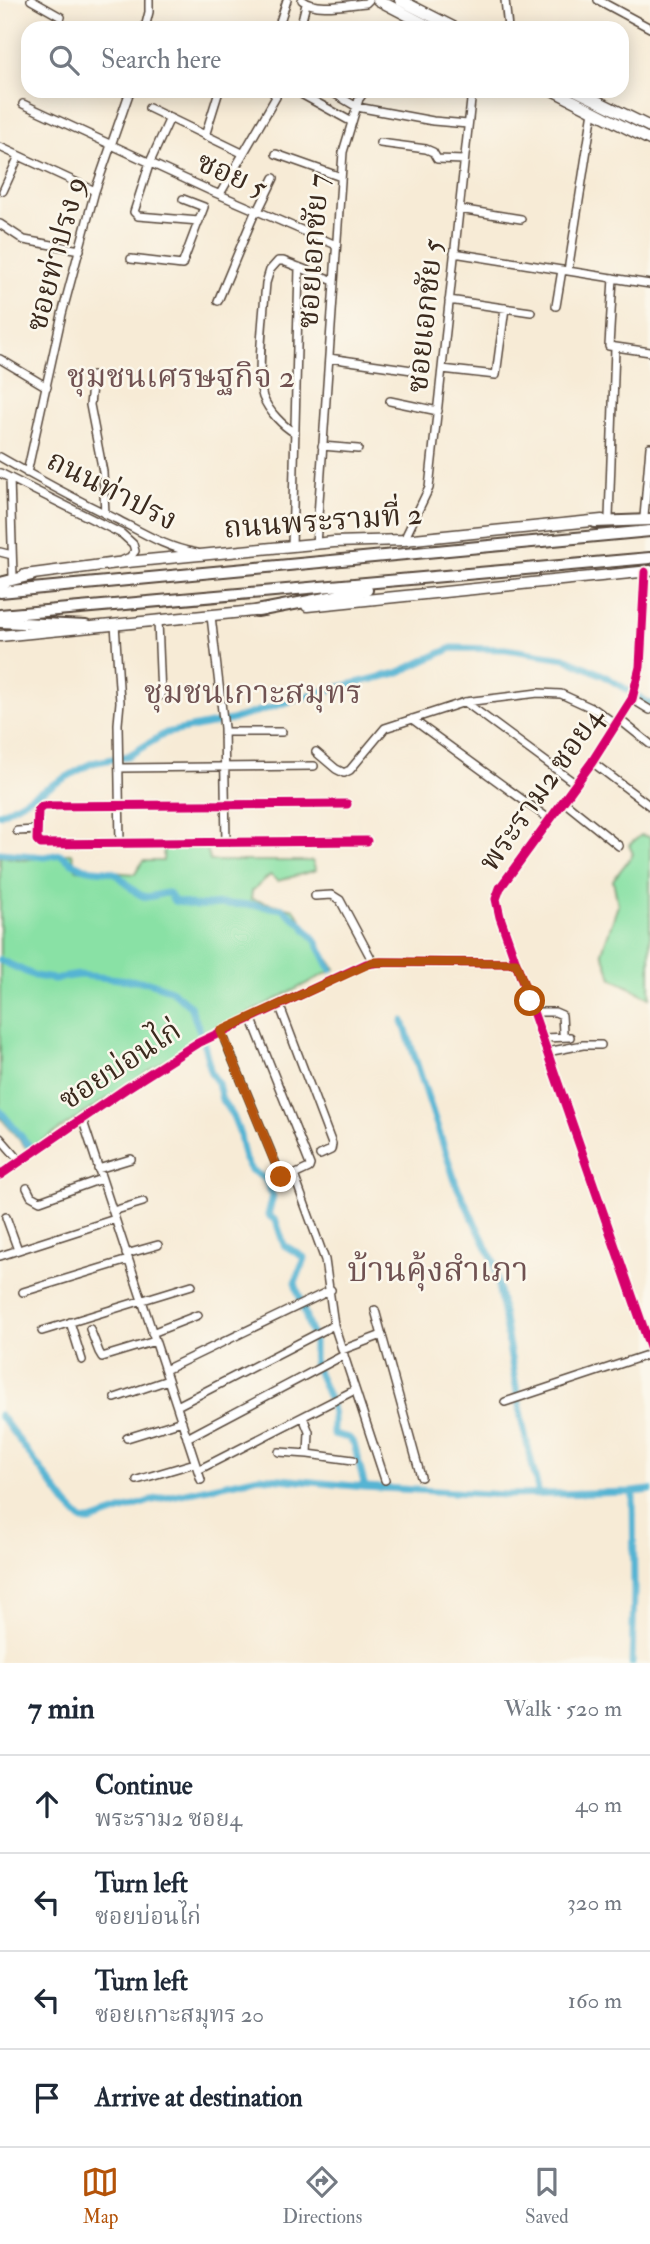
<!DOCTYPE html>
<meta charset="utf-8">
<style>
:root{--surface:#fff;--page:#f6f6f7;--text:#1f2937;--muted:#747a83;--line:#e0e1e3;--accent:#b45309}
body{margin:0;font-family:"IM FELL Double Pica","Noto Serif Thai",serif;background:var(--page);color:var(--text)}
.stop{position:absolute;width:21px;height:21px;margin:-16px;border:5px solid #b45309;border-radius:50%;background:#fff}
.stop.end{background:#b45309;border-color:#fff;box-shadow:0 2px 7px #0008}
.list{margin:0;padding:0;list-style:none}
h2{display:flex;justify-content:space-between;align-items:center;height:91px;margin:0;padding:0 28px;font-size:30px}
h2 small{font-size:23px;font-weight:400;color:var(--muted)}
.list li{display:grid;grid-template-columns:46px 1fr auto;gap:21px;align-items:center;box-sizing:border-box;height:98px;padding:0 28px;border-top:2px solid var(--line)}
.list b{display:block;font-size:26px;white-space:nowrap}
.list p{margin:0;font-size:23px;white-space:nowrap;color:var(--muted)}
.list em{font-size:23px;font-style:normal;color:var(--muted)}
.icon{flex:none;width:38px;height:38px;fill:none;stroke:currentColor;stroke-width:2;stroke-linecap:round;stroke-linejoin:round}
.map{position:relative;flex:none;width:650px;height:1663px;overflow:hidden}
.search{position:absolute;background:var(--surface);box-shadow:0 4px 18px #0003;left:21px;right:21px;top:21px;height:77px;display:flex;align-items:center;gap:18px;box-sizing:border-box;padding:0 24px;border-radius:21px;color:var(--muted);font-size:26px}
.sheet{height:483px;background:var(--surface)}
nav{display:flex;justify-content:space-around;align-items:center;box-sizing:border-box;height:98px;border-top:2px solid var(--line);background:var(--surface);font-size:19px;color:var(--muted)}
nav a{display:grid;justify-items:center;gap:4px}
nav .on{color:var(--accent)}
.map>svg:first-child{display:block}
.green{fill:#89e1a5;stroke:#628662;stroke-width:2}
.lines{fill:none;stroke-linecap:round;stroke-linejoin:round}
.canal{stroke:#55b4d3;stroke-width:7}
.minor-casing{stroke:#57473a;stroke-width:10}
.major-casing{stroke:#57473a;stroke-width:13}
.highway-casing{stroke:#57473a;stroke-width:14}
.minor{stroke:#fff;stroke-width:7}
.major{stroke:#fff;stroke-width:10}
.highway{stroke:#fff;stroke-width:10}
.cycleway-casing{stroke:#fbf7ec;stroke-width:13}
.cycleway{stroke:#d6006c;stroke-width:9}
.route{stroke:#b45309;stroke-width:9}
.labels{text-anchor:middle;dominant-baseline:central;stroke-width:5;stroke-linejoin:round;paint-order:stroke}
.street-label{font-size:30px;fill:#3b2a1e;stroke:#fbf7ec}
.neighbourhood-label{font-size:32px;fill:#705252;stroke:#fbf7ec}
.quarter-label{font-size:33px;fill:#705252;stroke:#fbf7ec}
</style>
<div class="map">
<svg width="650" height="1663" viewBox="0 0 650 1663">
<rect width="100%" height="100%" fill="#fbf7ec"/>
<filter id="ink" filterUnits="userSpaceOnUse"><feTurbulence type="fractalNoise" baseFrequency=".0143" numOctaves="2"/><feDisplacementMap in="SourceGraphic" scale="14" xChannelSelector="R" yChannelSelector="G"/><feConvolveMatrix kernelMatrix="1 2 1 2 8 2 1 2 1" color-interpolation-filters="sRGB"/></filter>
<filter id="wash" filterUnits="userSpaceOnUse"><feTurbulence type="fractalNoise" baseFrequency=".00686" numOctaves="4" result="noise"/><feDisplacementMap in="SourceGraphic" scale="28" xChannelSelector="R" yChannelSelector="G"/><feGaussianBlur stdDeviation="1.57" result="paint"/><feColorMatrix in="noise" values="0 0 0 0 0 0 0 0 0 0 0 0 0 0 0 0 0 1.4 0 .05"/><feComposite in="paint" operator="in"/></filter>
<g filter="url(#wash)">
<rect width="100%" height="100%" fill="#f7ebd6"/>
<!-- green -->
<path class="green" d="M641,835L650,837V998L612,978L602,952L618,905L613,880L633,854L629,845Z
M164,846L207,848L210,861H312L316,870L278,881L270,875L252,891L251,899L294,909L335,969L195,1041L28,1150L0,1117V856L24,860L72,853L76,869L135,874L143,861H163Z"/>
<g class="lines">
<!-- canal -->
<path class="canal" d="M0,814L92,763L128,756L166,733L231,720L316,693L397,673L452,648L505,649L565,658L603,675L650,704
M0,853L45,857L60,854C69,861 77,867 89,869C96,871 105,870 112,872C125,877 130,892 143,896C152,899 160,892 169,893L174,901L196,906L221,904L256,905L283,909L301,923L316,941L331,970
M0,960L35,976L54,979L79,975L149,982L171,990L190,1006L202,1036L211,1073L218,1083L222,1100L233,1116L239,1131L245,1160L251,1170L265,1179L273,1196L268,1215L276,1221L284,1245L305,1258L295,1283L314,1342V1363L328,1396L333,1412V1434L349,1438L354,1444L365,1487L507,1495L633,1492
M403,1021L456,1184L494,1262L523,1426L539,1494
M0,1111L29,1146
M0,1415L68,1506L83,1521H91L153,1500L259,1477L365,1487
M632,1663L634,1591L633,1492L650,1490"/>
</g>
</g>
<g filter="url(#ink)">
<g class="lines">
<defs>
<path id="minor" d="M31,0L61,17
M302,0C317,12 348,4 366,3L369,0
M505,0L508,28
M598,0L650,28
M145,28L149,12V0
M278,28L287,0
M300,28L306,4
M408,28L415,19
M330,91L357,107L433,121L468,124
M303,95L352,122
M23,104L211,191L336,245
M149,108L242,153
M170,118L150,162L134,212L138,216L199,221
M205,136L219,91
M380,143L426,149L433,152L437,159L464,160
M0,147L95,191
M276,154L341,177
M3,191L19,156
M220,194L276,97L272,91
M459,209L521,219
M258,211L274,178
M0,224L24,240L80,250
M454,253L650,284
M131,259L182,265L204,207L183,199
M568,271L593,111
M613,278L609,346L650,352
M449,300L531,312
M218,301L256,210
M556,306L562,270
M329,358L412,370
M0,359L47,387
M442,369L496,375L505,308
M93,376L90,405L103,472L105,514
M390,401L438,411
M295,433C283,426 269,412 263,397C256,377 264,308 266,283L270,270L278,261H283L334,281
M322,446L358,449
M0,457C38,479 77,500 116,519C143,533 167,548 197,553
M0,473L122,534L133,544L135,551L130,557L121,561
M27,473L62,314L95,191L130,91
M10,478L13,576
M644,517L650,447
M609,518L615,348
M404,540L429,488L472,91
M316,545L343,152L359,99L365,91
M292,547L299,267
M0,552L12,555
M645,572L640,667L632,699L592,762L500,888L496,899L500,917L650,1347
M211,616L224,728L226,842
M158,621L161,696
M115,624L120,702L118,724L120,844
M632,699L650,710
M465,702L576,784
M412,719L549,819
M620,720L650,744
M224,732H282
M316,752L336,769L344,773L350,770L385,728L465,702L538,693L561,694L596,710L617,725
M592,762L650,806
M119,768L314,766
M563,801L619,846
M347,804L43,806L38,810L37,840L41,844L367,841
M17,831L37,830
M315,896L332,895L340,900L373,962
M279,1004L332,1144L331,1150L320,1155
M534,1012H555L562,1015L563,1032
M251,1017L310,1165L309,1168L294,1175
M221,1031L280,1174L286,1179L294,1175L325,1260L334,1325L385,1480
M543,1038L570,1037
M547,1052L583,1045H601
M82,1118L201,1480
M0,1138L21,1162
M98,1169L131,1159
M0,1175L127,1088L196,1044L366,964L381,962L516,963
M27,1188L31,1196L40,1201L101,1179
M113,1211L143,1202
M6,1217L18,1250
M126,1254L158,1245
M0,1256L115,1219
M23,1292L128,1260
M375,1310L421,1477
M70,1322L82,1360
M90,1329L99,1352L102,1357L155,1341
M42,1331L192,1285
M152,1333L198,1315
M342,1350L382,1335
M165,1370L331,1290
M115,1398L168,1380
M505,1402L650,1354
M177,1406L334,1325
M303,1417L309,1432L308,1454L353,1460
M127,1438L182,1421
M187,1438L344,1355
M279,1452L308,1454
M198,1470L355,1390
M137,1480L195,1463"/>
<path id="major" d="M378,0L432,28
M400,0L455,28
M554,91L650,140
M577,91L650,127
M25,575L117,563L334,542L404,540L602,520
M307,606L650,571
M0,636L264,610"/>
<path id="highway" d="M595,522L650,520
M0,583L32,575
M0,592L650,531
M257,611L367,590
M0,615L650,558
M0,622L86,626"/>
</defs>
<!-- minor casing -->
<use href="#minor" class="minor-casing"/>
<!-- major casing -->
<use href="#major" class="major-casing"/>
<!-- highway casing -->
<use href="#highway" class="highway-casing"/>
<!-- minor -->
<use href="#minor" class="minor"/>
<!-- major -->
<use href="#major" class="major"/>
<!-- highway -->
<use href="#highway" class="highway"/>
<defs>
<path id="cycleway" d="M645,572L640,667L632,699L592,762L500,888L496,899L500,917L650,1347
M347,804L43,806L38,810L37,840L41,844L367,841
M0,1175L127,1088L196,1044L366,964L381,962L516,963"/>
</defs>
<!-- cycleway casing -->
<use href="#cycleway" class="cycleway-casing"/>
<!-- cycleway -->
<use href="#cycleway" class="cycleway"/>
</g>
</g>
<g class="lines" filter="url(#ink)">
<!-- route -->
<path class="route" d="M281,1177L221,1031L373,962L516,963L530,1001"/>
</g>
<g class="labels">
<!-- street labels -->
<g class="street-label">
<text transform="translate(232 175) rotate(24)">ซอย 5</text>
<text transform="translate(313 251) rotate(-86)">ซอยเอกชัย 7</text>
<text transform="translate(56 254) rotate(-75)">ซอยท่าปรง 9</text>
<text transform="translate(425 316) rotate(-84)">ซอยเอกชัย 5</text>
<text transform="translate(112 490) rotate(27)">ถนนท่าปรง</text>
<text transform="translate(323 521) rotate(-4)">ถนนพระรามที่ 2</text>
<text transform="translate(541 789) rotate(-55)">พระราม2 ซอย4</text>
<text transform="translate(120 1065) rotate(-33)">ซอยบ่อนไก่</text>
</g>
<!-- neighbourhood labels -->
<g class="neighbourhood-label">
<text x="181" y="377">ชุมชนเศรษฐกิจ 2</text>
<text x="253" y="693">ชุมชนเกาะสมุทร</text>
</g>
<!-- quarter labels -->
<g class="quarter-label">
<text x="438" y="1270">บ้านคุ้งสำเภา</text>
</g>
</g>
</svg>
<div class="stop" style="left:530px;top:1001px"></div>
<div class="stop end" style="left:281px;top:1177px"></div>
<div class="search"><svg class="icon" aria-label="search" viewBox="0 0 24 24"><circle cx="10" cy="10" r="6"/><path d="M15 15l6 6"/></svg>Search here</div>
</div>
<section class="sheet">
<h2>7 min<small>Walk · 520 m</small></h2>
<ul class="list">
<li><svg class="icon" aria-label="ahead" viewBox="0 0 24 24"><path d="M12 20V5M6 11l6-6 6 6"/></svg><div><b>Continue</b><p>พระราม2 ซอย4</p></div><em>40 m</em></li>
<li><svg class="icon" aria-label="left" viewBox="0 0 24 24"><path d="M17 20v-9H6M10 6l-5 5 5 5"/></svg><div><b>Turn left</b><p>ซอยบ่อนไก่</p></div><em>320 m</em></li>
<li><svg class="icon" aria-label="left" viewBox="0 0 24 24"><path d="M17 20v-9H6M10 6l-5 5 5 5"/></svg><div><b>Turn left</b><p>ซอยเกาะสมุทร 20</p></div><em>160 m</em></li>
<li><svg class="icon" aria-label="arrive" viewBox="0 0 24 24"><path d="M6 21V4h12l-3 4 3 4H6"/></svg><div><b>Arrive at destination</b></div></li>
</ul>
</section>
<nav>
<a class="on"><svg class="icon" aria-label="map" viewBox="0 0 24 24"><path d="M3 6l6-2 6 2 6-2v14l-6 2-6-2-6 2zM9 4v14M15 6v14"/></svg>Map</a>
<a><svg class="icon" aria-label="directions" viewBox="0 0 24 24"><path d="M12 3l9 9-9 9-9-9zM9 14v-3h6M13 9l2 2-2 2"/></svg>Directions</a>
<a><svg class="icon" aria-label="saved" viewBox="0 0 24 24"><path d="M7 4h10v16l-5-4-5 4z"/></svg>Saved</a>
</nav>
